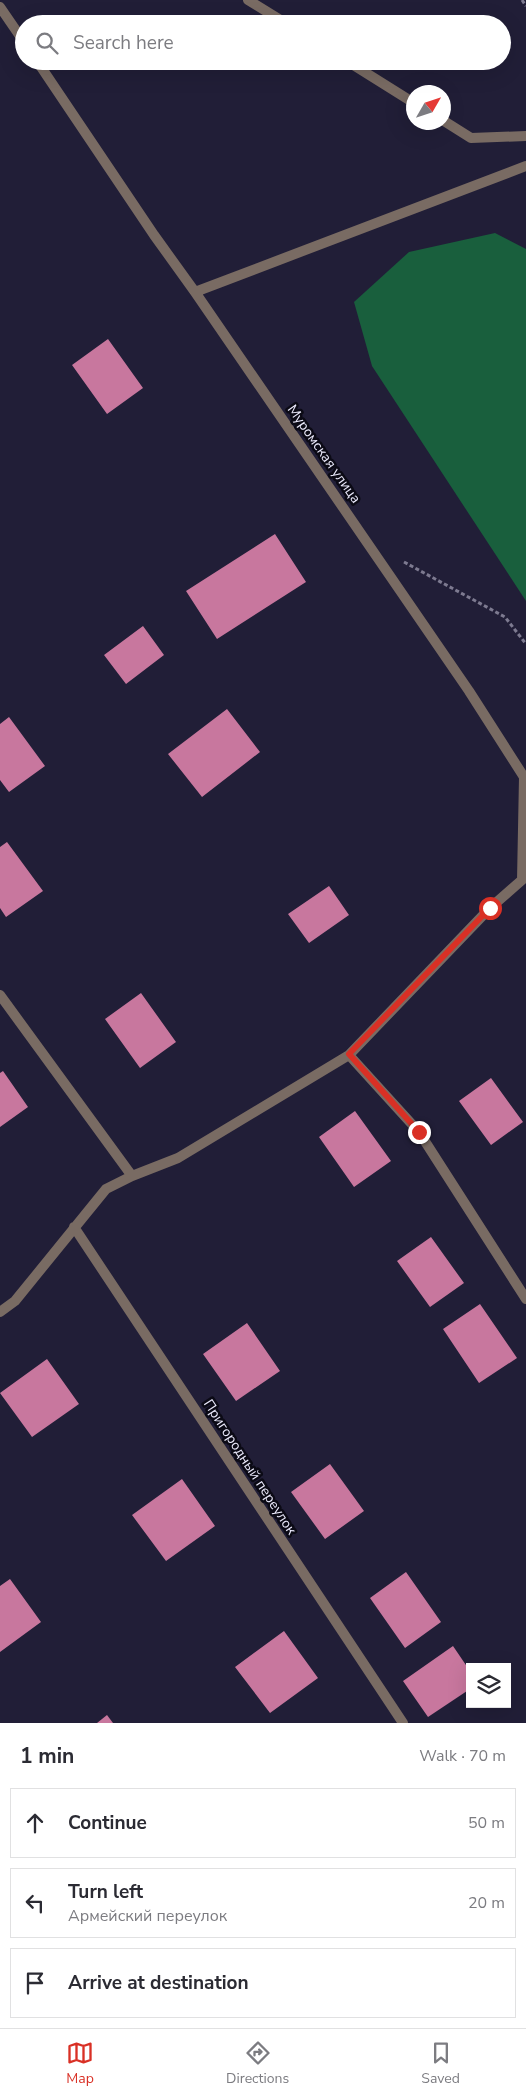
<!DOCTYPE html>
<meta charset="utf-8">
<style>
:root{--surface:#fff;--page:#f7f7f7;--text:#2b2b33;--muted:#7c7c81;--line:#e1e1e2;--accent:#d93025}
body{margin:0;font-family:"Nunito Sans",sans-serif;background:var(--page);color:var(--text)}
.controls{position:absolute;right:15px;bottom:15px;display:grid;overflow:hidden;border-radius:0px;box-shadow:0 5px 20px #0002}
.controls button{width:45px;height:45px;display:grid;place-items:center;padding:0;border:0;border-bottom:1px solid var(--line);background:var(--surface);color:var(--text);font:25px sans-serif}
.compass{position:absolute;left:406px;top:85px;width:45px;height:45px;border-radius:50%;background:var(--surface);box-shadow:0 5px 20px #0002;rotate:51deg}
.stop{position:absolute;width:15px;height:15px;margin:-11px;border:4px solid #d93025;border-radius:50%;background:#fff}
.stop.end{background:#d93025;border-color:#fff;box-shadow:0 1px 5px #0008}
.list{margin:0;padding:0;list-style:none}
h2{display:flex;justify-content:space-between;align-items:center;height:65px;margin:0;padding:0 20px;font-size:21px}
h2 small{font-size:16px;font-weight:400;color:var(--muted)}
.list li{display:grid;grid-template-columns:32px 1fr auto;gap:15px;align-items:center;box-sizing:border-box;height:70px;margin:0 10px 10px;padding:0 10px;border:1px solid var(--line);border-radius:0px}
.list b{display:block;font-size:19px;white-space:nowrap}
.list p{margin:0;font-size:16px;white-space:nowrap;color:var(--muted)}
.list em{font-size:16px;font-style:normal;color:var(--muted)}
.icon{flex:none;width:28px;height:28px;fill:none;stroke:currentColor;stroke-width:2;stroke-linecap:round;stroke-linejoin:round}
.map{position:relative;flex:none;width:526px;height:1723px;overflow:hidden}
.search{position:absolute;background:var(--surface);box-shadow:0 5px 20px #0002;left:15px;right:15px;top:15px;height:55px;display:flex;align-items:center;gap:12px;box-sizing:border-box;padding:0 18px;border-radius:28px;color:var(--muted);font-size:19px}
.sheet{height:305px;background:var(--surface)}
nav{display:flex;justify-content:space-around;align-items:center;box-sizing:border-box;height:70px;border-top:1px solid var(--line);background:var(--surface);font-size:14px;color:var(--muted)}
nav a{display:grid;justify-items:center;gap:2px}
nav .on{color:var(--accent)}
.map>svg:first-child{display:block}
.forest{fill:#195f3d}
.building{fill:#c8779e}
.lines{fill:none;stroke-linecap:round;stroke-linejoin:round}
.path{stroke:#7d7a90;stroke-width:3;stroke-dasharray:4 2.5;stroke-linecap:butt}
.minor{stroke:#796b63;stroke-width:10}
.route{stroke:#d93025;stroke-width:6}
.labels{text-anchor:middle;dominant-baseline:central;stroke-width:5;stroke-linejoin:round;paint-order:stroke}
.street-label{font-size:14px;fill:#ecebfd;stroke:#0b0a15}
</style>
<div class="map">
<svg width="526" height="1723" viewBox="0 0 526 1723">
<rect width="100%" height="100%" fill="#211e37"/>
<!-- forest -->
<path class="forest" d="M495,233L526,249V601L372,366L354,302L409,252Z"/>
<!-- building -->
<path class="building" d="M108,339L143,388L107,414L72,365Z
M275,534L306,582L217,639L186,591Z
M143,626L164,655L126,684L104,655Z
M227,709L260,752L202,797L168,754Z
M9,717L45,766L9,792L0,780V724Z
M7,842L43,891L6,917L0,908V847Z
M329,886L349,915L309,943L288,914Z
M141,993L176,1042L140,1068L105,1019Z
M3,1071L28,1107L0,1127V1073Z
M491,1078L523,1122L491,1145L459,1101Z
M355,1111L391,1161L354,1187L319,1137Z
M431,1237L464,1283L430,1307L397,1261Z
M480,1304L517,1358L479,1383L443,1329Z
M247,1323L280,1371L236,1401L203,1354Z
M47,1359L79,1404L32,1437L0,1393Z
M330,1464L364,1511L325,1539L291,1492Z
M182,1479L215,1526L166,1561L132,1515Z
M406,1572L441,1622L405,1648L370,1598Z
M10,1579L41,1622L0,1652V1586Z
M284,1631L318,1678L270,1713L235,1667Z
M453,1646L470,1671V1689L428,1717L403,1681Z
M107,1715L113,1723H97Z"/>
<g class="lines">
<!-- path -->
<path class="path" d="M522,0L526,6
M404,562L505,617L526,644"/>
<!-- minor -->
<path class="minor" d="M248,0L287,24
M0,7L24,42
M37,61L154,235L195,292L469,691L524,777L522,880
M347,61L414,103
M444,121L471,138L526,136
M195,292L526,166
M0,995L132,1176
M349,1055L419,1132L526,1299
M74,1227L403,1723
M0,1312L15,1301L106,1189L132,1176L178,1158L349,1055L490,908L522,880"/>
</g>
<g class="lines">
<!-- route -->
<path class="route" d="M419,1132L349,1054L490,908"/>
</g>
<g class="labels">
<!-- street labels -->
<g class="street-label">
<text transform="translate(324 454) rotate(55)">Муромская улица</text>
<text transform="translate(250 1467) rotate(57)">Пригородный переулок</text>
</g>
</g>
</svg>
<div class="controls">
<button><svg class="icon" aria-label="layers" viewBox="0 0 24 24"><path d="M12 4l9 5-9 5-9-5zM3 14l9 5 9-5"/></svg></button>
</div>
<svg class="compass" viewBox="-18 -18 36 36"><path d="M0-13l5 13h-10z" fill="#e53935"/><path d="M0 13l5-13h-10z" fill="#7c7c81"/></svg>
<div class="stop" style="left:490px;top:908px"></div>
<div class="stop end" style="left:419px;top:1132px"></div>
<div class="search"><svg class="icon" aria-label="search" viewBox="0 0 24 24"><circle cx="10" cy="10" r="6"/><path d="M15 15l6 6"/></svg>Search here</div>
</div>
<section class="sheet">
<h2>1 min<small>Walk · 70 m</small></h2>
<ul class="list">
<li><svg class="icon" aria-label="ahead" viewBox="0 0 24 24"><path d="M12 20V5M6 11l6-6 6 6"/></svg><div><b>Continue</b></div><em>50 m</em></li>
<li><svg class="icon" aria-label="left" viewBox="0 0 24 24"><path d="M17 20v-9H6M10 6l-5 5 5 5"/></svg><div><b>Turn left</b><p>Армейский переулок</p></div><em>20 m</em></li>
<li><svg class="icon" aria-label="arrive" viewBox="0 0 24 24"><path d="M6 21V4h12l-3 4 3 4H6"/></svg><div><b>Arrive at destination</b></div></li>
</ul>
</section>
<nav>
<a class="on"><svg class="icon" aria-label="map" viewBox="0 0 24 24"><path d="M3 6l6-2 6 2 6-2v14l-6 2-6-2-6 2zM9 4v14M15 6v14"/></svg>Map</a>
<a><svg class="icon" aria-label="directions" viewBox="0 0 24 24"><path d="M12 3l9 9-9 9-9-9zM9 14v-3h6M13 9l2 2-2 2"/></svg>Directions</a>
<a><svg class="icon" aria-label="saved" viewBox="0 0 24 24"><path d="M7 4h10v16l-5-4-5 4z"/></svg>Saved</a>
</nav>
